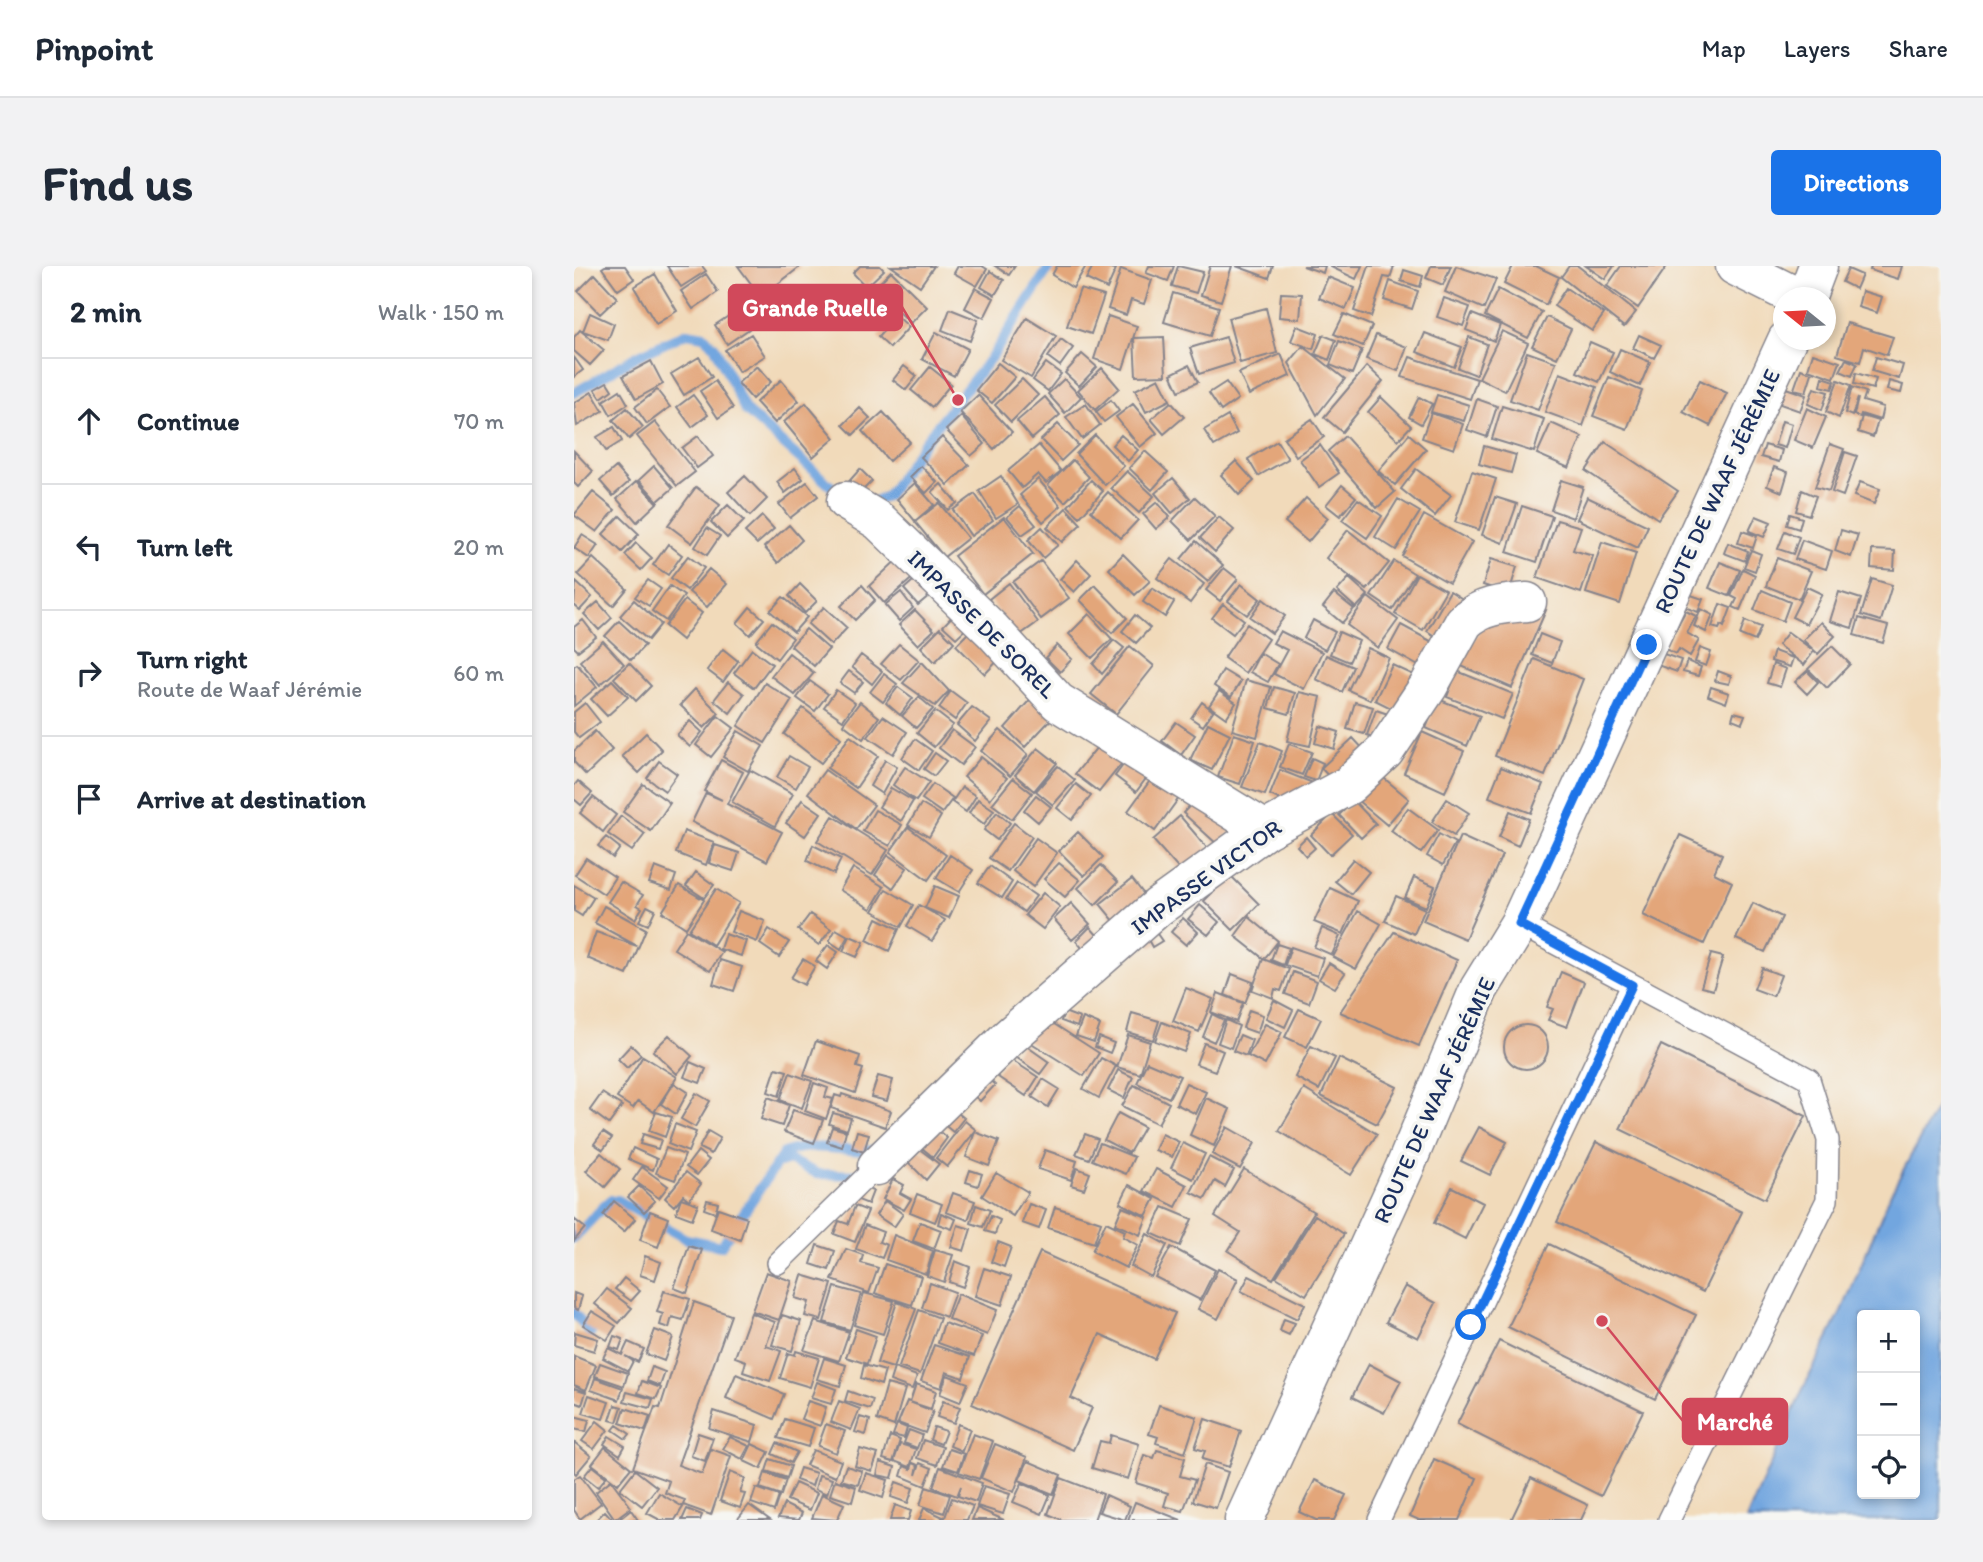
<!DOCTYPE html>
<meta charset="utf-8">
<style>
:root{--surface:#fff;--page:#f2f2f3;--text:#1f2937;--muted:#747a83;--line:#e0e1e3;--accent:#1a73e8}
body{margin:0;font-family:Itim,sans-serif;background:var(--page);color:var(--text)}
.controls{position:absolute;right:21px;bottom:21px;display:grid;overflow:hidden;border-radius:7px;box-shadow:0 4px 10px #0003}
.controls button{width:63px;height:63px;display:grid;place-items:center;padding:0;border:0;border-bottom:2px solid var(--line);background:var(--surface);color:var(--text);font:35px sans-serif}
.compass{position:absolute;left:1199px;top:21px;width:63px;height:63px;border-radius:50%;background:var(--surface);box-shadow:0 4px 10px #0003;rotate:288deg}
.stop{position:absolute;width:21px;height:21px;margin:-16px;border:5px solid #1a73e8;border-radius:50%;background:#fff}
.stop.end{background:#1a73e8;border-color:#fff;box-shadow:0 2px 7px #0008}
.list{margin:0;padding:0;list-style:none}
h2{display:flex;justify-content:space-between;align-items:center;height:91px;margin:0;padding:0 28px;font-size:30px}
h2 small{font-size:23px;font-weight:400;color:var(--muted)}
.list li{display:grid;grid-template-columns:46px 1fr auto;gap:21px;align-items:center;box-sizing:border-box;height:126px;padding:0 28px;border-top:2px solid var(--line)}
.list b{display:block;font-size:26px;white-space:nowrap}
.list p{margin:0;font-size:23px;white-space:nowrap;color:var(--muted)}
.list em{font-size:23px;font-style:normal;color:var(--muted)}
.icon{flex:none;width:38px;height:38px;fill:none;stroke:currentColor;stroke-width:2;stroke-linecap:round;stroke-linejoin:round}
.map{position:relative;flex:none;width:1367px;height:1254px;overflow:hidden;border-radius:7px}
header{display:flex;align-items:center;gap:42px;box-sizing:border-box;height:98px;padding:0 35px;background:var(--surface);border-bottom:2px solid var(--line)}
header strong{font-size:33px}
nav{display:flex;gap:38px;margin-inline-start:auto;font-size:24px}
.intro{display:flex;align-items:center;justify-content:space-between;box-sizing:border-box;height:168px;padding:0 42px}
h1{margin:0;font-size:49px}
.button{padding:18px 32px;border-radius:7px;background:var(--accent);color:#fff;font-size:24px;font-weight:700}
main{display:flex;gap:42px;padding:0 42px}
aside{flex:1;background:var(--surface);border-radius:7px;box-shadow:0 4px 10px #0003}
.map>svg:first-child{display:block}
.water{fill:#72a6df;stroke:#466a9e;stroke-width:2;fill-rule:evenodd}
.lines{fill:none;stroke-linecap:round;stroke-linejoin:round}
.stream{stroke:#72a6df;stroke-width:10}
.building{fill:#e3a67a}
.service-casing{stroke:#86848c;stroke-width:24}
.minor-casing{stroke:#86848c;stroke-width:41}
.tertiary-casing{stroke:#86848c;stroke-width:41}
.service{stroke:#fff;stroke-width:21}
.minor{stroke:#fff;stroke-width:38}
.tertiary{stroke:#fff;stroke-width:38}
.route{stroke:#1a73e8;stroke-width:9}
.labels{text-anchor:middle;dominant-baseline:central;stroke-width:7;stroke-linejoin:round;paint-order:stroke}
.street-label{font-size:23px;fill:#1b2f5e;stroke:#f6f6f2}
.leader{fill:none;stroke:#d1495b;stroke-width:2.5}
.callout-dot{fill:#d1495b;stroke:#f6f6f2;stroke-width:2.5}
.callout{fill:#d1495b;stroke:#d1495b;stroke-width:2.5}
.callout-label{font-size:24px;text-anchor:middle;font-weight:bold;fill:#fff}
</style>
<header>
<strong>Pinpoint</strong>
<nav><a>Map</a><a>Layers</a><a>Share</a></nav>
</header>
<div class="intro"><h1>Find us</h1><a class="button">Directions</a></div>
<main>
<aside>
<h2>2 min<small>Walk · 150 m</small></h2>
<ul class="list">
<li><svg class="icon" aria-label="ahead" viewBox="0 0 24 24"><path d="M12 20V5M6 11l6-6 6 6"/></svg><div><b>Continue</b></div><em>70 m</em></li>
<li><svg class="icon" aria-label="left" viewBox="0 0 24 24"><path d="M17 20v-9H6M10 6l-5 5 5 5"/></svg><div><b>Turn left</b></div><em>20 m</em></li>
<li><svg class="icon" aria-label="right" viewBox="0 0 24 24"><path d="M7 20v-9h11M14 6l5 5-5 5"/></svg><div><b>Turn right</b><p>Route de Waaf Jérémie</p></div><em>60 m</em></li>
<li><svg class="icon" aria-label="arrive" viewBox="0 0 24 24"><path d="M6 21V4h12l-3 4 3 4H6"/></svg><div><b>Arrive at destination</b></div></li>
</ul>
</aside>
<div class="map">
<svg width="1367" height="1254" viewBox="0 0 1367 1254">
<rect width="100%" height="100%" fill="#f6f6f2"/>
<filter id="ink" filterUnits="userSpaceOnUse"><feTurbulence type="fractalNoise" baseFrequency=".0143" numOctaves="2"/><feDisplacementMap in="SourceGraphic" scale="14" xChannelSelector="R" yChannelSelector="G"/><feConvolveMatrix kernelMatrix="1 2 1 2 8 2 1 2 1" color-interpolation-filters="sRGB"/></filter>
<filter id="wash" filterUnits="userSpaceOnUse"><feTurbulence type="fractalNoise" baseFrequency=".00686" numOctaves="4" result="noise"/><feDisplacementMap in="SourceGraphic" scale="28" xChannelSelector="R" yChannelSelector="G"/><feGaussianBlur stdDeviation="1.57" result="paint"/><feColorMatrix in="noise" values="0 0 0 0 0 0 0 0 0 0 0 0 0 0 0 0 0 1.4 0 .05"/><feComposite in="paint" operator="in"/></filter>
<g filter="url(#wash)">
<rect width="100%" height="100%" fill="#f1daba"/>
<!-- water -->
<path class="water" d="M1367,833V1254H1172L1228,1125L1271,1038L1316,929ZM1288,1049H1341V1228H1288Z"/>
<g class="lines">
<!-- stream -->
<path class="stream" d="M0,127L63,90L113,67L130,70L141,81L171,144L268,230
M296,238L313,230L351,175L419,89L476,0
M670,600L691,589
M202,898L215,894L244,908L292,909
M43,934L112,973L147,980L210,887C239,874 273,888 303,884
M0,972L36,934
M0,1047L17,1067"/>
</g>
<g id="blocks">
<!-- building -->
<path class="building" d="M31,0H51L60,13L44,24L28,2Z
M93,0H128L132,5L107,21Z
M164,0H227L187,31Z
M286,0H306L310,4L292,21L279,7Z
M317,0H360L346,20Z
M384,0H408L413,3L403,20L380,7Z
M421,0H441L435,9Z
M483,0H512L499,22L478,9Z
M519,0L542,3L533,23L512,13Z
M575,0H600L594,15L572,7Z
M604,0L629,6L622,27L598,20Z
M636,0H658L647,35L627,29Z
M662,0H699L695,12Z
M729,0H751L749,7Z
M755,0H788L782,13Z
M795,0H820L816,12L810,11L797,51L780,45Z
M857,0H877L869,19L852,12Z
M882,0L922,13L910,43L871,26Z
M939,0H962L985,11L972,39L930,18Z
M995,0H1004L1062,46L1050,61L987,11Z
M1012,0H1040L1031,13Z
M1047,0H1093L1064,42L1033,20Z
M1297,0H1328L1324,13L1296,4Z
M547,3L578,14L570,38L557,34L552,49L534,43Z
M1274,3L1288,9L1282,23L1268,16Z
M830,4L849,10L846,21L827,15Z
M317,5L353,41L337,57L324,45L308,62L285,38Z
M416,5L430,14L421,29L407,21Z
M21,8L43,32L26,48L4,25Z
M81,8L103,45L82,58L60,21Z
M132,8L144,26L119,43L107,25Z
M754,11L781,22L772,43L745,32Z
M816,15L844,25L838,43L810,34Z
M401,22L420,32L410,52L391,42Z
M992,22L1030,48L1018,65L980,40Z
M506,23L530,30L517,68L493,60Z
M924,23L968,46L954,72L911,50Z
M1288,25L1308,31L1303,47L1284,41Z
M599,27L645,41L636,70L590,56Z
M707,27L728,28L726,53L705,51Z
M870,32L896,41L889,60L863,51Z
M692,42L703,87L666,97L654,52Z
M376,43L404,54L396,75L368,64Z
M162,45L175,63L153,78L141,59Z
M16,47L40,58L34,74L9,65Z
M770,48L798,60L789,80L760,68Z
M898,48L926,59L920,75L892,64Z
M323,50L335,61L316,82L304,71Z
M534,50L563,60L549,103L520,93Z
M973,51L997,63L983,92L958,80Z
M453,52L482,70L457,112L427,94Z
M1273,57L1319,71L1313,89L1290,81L1286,96L1263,89Z
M723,60L744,68L739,83L717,75Z
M6,64L30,84L16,99L0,85V71Z
M928,65L954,77L931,125L905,112Z
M362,66L394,83L380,110L348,93Z
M851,67L888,81L880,101L843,86Z
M177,68L191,90L165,106L151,84Z
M749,69L762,74L755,94L741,88Z
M802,69L833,81L824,105L792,93Z
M1065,69L1087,79L1080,92L1059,82Z
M590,71L592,109L562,110L560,72Z
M652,71L660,97L625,108L616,82Z
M895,71L913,78L902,109L884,102Z
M487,73L499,82L486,100L474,91Z
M765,75L788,84L778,108L756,99Z
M1016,76L1039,86L1025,116L1003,106Z
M729,80L771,113L743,149L715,97Z
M1046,83L1076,96L1066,120L1036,106Z
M953,86L982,96L964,144L936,134Z
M1239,87L1266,96L1260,112L1234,103Z
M508,88L523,101L505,120L491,107Z
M707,88L716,110L675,129L665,107Z
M0,91L9,104L0,111Z
M125,91L138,111L110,129L97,108Z
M836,91L903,113L896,133L828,111Z
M1302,91L1329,99L1325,113L1298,105Z
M1272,93L1283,98L1278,110L1266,105Z
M77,95L89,118L62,133L49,110Z
M424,97L441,111L418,137L402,124Z
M472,97L487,108L474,125L459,114Z
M615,99L624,116L605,125L597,108Z
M183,100L197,116L178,133L164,117Z
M330,100L343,110L332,124L319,114Z
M793,100L809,115L768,166L750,151Z
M356,101L377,118L358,141L337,124Z
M528,102L545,122L521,144L504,124Z
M1227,103L1238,107L1232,126L1220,123Z
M986,107L1023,121L1009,160L971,146Z
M1282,107L1302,113L1299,123L1280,118Z
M1035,111L1068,125L1053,163L1019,150Z
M1249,111L1261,115L1258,123L1247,120Z
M585,112L596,134L572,146L561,124Z
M448,113L464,129L437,156L421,139Z
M490,113L507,131L491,147L474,128Z
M207,114L225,135L201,157L182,136Z
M1126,114L1153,127L1136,160L1109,146Z
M1264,114L1277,119L1265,152L1252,146Z
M141,115L159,142L144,152L126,125Z
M1315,115L1329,119L1327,127L1313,124Z
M33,116L38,124L27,132L21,123Z
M652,116L664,133L647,145L635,127Z
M1278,121L1292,126L1289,135L1309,141L1306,154L1287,148L1286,151L1280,149L1284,132L1278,150L1271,147Z
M1212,122L1232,129L1226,145L1206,138Z
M1240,122L1254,126L1248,144L1234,138Z
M46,124L54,138L37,149L29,135Z
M83,124L96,141L73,158L61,141Z
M18,126L29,145L3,160L0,137Z
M119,129L134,149L118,161L103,141Z
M404,129L438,166L420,183L386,146Z
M863,129L895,139L890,155L857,146Z
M471,131L486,149L458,173L443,155Z
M807,131L837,160L824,174L794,146Z
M845,131L858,138L847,158L835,151Z
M903,133L923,140L913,171L893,164Z
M537,134L545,145L530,156L522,146Z
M597,136L610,151L590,168L577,153Z
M232,137L261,172L239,191L210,156Z
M512,138L526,159L508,173L492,151Z
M559,138L583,167L566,181L542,151Z
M928,140L970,153L960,186L918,173Z
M53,142L69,161L55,173L39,154Z
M286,142L296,152L279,169L269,159Z
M1233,142L1252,151L1239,182L1220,174Z
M309,146L336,176L315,195L288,165Z
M857,147L889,158L880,183L848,172Z
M387,150L411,178L397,190L372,164Z
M654,150L663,167L640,180L630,164Z
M1288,150L1304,155L1299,171L1284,166Z
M738,153L750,171L722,190L710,172Z
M1208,155L1218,158L1211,182L1201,179Z
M81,156L121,206L103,220L63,170Z
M977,157L1008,171L995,202L963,188Z
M484,158L504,179L487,195L467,174Z
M40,161L48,175L32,185L23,171Z
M835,168L852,183L821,219L804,205Z
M521,169L550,200L531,219L502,188Z
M547,169L564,184L554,195L538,179Z
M124,170L139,190L123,202L108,182Z
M771,170L821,226L803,242L754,185Z
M368,171L395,199L374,219L347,191Z
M703,175L714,193L684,210L674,193Z
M1031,176L1104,225L1084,253L1012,205Z
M1256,178L1270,183L1255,225L1241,221Z
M465,179L487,205L472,217L464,208L448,222L434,205Z
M746,179L765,207L745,221L726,194Z
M1191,179L1208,184L1205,196L1187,191Z
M910,180L942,189L937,207L905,198Z
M0,185L19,205L4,221L0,217Z
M571,185L594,206L578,224L555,202Z
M1271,186L1283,190L1269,230L1258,226Z
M499,194L515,211L491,236L474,219Z
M662,195L680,215L665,229L647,209Z
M80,200L99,222L84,235L65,214Z
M347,200L363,216L352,227L336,211Z
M42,201L55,216L39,230L26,215Z
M1200,201L1214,206L1208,226L1193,220Z
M221,202L229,213L211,227L203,216Z
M286,203L298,215L281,232L270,221Z
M842,203L877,229L861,250L827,223Z
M553,205L580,230L565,247L537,222Z
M898,205L922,213L905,264L881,256Z
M171,210L193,233L176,250L154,226Z
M427,210L444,238L422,252L405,225Z
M599,212L616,232L598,247L581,227Z
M464,213L487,240L469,256L446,229Z
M517,214L529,225L506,251L494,240Z
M987,214L1009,221L999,252L977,244Z
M63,215L83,237L63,256L43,233Z
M233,216L244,230L216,252L205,238Z
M1286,216L1306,223L1300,238L1280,230Z
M341,217L360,239L341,255L323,233Z
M367,218L383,237L374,244L358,226Z
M768,219L782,231L766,250L752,239Z
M122,221L146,239L118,277L94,259Z
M1228,224L1242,230L1235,249L1222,245Z
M19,226L41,244L23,266L0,249Z
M534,226L564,254L547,272L517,245Z
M401,228L419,254L397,270L379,244Z
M621,231L641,250L617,274L598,255Z
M921,231L943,238L929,277L908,269Z
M1013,231L1074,260L1064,282L1003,253Z
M732,232L754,252L734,276L711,256Z
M784,233L808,250L793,272L768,254Z
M824,233L846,246L822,284L801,271Z
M583,236L596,251L582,263L569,248Z
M365,237L394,272L370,291L341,256Z
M154,239L170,255L153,272L137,256Z
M446,240L462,259L448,269L433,251Z
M948,240L978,250L963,296L933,286Z
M492,242L507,258L488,276L473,261Z
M1216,248L1228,252L1225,263L1213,259Z
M850,249L898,276L875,317L828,290Z
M46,250L65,268L48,286L29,268Z
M188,250L200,263L183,278L171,266Z
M1182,250L1197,256L1190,271L1175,265Z
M430,251L459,288L409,328L380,290Z
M645,251L660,264L641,286L626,272Z
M983,254L1007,261L999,284L1019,290L1007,327L963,312Z
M215,259L228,274L204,297L190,281Z
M468,261L484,279L469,292L454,274Z
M133,262L146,270L133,289L121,281Z
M774,264L815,297L793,324L752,292Z
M1267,264L1284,269L1277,291L1261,285Z
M1168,265L1183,270L1179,282L1164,277Z
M1211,265L1225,271L1219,288L1204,283Z
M8,269L24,279L15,292L0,282Z
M1228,274L1258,285L1252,303L1221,293Z
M622,275L649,299L634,316L607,293Z
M1028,276L1062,287L1046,338L1012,327Z
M62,277L78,292L67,304L51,289Z
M1154,277L1174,285L1171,295L1150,287Z
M94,278L108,289L94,309L79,299Z
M1177,284L1187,288L1181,305L1170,301Z
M1298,284L1321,285L1320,304L1297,302Z
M549,288L576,315L561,329L535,303Z
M114,290L130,302L113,324L97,312Z
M327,290L343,308L310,337L295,320Z
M19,292L53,323L39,340L4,308Z
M1203,292L1237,305L1225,333L1192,320Z
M598,293L630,318L616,337L583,312Z
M917,293L943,301L935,327L909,319Z
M503,294L517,308L500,326L486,313Z
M467,295L495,332L467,353L439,316Z
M820,295L841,308L818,344L797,330Z
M1146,296L1166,304L1155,330L1135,322Z
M650,302L664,313L646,335L632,324Z
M135,303L153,318L133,341L115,326Z
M1169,303L1181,309L1166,344L1159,341L1163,333L1157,330Z
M348,307L363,323L344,339L330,323Z
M843,308L872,324L849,364L821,348Z
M775,312L794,329L782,342L763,325Z
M1298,313L1318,319L1307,355L1287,349Z
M74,314L87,323L75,340L61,331Z
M2,316L18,331L6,344L0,339Z
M435,317L464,356L443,371L415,333Z
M226,318L243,335L231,347L215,330Z
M667,318L686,333L673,349L654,335Z
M288,319L301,334L281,354L267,340Z
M521,319L553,352L538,367L506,334Z
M96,320L110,330L92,355L78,345Z
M1233,321L1248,328L1232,358L1218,351Z
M578,322L600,336L591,351L569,336Z
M1188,324L1216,336L1209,355L1180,344Z
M876,325L895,337L872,377L853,365Z
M327,326L339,342L325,355L311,339Z
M1265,326L1287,333L1278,362L1256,355Z
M760,327L780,343L768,357L749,341Z
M1114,328L1129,333L1124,346L1110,341Z
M209,331L233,351L220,366L196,345Z
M794,331L824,354L804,382L773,359Z
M689,333L711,350L698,367L676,351Z
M60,334L87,358L74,374L46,350Z
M111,334L128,347L108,374L91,360Z
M24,336L38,352L25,364L10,348Z
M649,338L670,354L659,368L638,352Z
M1146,338L1157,342L1150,361L1147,359L1145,363L1138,361Z
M176,341L190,353L176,369L163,357Z
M250,341L273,362L257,379L234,358Z
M947,341L972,344L938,422L885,399L908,360Z
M386,342L399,356L382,372L369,360Z
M1127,343L1139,349L1132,366L1120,360Z
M341,344L360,364L344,379L325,359Z
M1112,345L1122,350L1113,367L1125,374L1116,390L1105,383L1102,388L1091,383Z
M515,348L538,373L518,392L495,368Z
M561,349L576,362L562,377L548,365Z
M1285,352L1314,360L1309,377L1280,369Z
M9,354L22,371L4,385L0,381V361Z
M739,354L761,366L751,384L730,372Z
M45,355L71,379L57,394L31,370Z
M1171,355L1187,361L1181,375L1166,369Z
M198,356L219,372L203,393L182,376Z
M1247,356L1261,370L1244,388L1229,374Z
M673,358L694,373L671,407L650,392Z
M402,359L430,388L411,408L382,379Z
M827,359L864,379L850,403L814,383Z
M366,362L380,376L361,396L347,381Z
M232,363L255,383L240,400L217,380Z
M706,365L748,386L730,423L700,408L713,384L699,377Z
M765,366L785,375L775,396L756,388Z
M1214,366L1240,385L1230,399L1204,379Z
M966,368L986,376L978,397L958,389Z
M540,374L550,382L528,408L519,398Z
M29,375L50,398L26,419L6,395Z
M325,378L345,394L327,414L307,398Z
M483,379L498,393L486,406L472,392Z
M556,380L580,400L542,448L517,428Z
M1258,380L1276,398L1253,422L1234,403Z
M794,382L815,392L796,434L774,424Z
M1126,382L1137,386L1132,400L1121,396Z
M149,383L164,395L149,416L133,404Z
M178,383L198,398L180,422L160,407Z
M1200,385L1219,392L1216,401L1197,395Z
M215,387L240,407L221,429L197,410Z
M686,387L704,398L694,416L676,406Z
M1087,387L1107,394L1103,406L1083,399Z
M287,389L308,405L298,418L278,401Z
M752,389L779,401L768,426L742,413Z
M960,393L1009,413L971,510L921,490Z
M1113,395L1127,401L1124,410L1109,406Z
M348,396L375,425L361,440L329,417Z
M55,397L77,420L62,435L40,412Z
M3,398L23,421L0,440V400Z
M1199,398L1212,403L1206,421L1193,417Z
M818,399L840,409L823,445L801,434Z
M649,404L667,415L657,431L640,420Z
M275,405L289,416L280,427L266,417Z
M883,405L939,428L928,453L873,431Z
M1144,405L1157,410L1155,418L1141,415Z
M1233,405L1244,416L1233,428L1221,416Z
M310,408L323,418L309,436L296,426Z
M38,414L54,431L33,450L17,433Z
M672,414L697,421L683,471L658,464Z
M236,415L254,428L241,445L223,432Z
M154,416L170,428L156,447L140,434Z
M191,417L218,434L191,477L164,460Z
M324,421L339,432L326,449L312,437Z
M700,421L721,427L715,448L694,442Z
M1137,421L1155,427L1152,437L1134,430Z
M121,423L145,447L130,462L106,439Z
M262,424L281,437L269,454L250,441Z
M377,425L393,437L381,454L365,442Z
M645,425L662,437L652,452L635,440Z
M725,426L747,431L736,480L713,475Z
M461,428L483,447L451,481L431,462Z
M345,431L359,443L342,462L328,450Z
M864,433L906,450L893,480L852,462Z
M286,436L305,451L289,473L269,458Z
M628,436L639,445L629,460L617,452Z
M781,436L799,441L790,468L773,463Z
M11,437L26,456L5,472L0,466V446Z
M398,441L417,455L401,475L383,459Z
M229,442L267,472L247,497L210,468Z
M802,444L814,448L806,473L793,469Z
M361,445L379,459L360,481L343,467Z
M1160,446L1171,449L1168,457L1158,453Z
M144,450L160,462L137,491L122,479Z
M309,450L333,466L319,488L294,471Z
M116,455L128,466L116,481L103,469Z
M602,456L621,469L607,489L588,475Z
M634,457L656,468L638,504L616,494Z
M746,460L765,466L760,483L741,477Z
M378,464L401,481L387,499L365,482Z
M426,464L454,489L436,510L407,485Z
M21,465L38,484L12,509L0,496V485Z
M164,465L189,480L174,505L149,491Z
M848,466L890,485L871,526L830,507Z
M72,467L88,484L65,507L48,490Z
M660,468L681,475L666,518L644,511Z
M533,469L556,487L525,526L501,508Z
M276,470L304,490L282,522L253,502Z
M779,472L791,485L759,515L747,502Z
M341,473L358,485L345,504L328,492Z
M686,476L708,485L691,529L668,521Z
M715,478L738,486L728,509L706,501Z
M464,482L483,497L460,525L441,509Z
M361,487L372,495L360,510L350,503Z
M558,487L579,503L562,526L541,510Z
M215,490L234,501L222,522L203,511Z
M407,491L433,512L416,533L390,511Z
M738,492L749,497L742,515L730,511Z
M147,494L169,506L153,538L208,566L193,595L118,556L132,527L148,534L130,525Z
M311,494L323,501L308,528L296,520Z
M85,495L103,508L91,525L73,512Z
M484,500L501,514L479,539L462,525Z
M331,501L355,516L342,535L319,519Z
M927,501L969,518L957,547L915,531Z
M176,504L219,528L201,560L158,536Z
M251,504L300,539L282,563L234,527Z
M706,504L744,519L715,538L696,529Z
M583,505L610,525L581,565L554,545Z
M805,508L835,533L813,559L783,534Z
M439,512L458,527L438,553L418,538Z
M4,515L18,527L7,539L0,533V520Z
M69,518L96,537L77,565L49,546Z
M359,518L379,532L368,547L348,533Z
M502,518L517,530L498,554L483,542Z
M388,521L402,530L392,546L378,536Z
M317,522L339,535L327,555L305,541Z
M462,529L477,541L464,556L450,544Z
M19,531L42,549L29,566L6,547Z
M623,532L658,564L644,579L609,547Z
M404,533L420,544L410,558L395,547Z
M873,533L895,547L880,570L858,556Z
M228,534L247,547L231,570L212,557Z
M780,535L802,558L787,572L765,549Z
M347,538L367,550L355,571L334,559Z
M834,542L864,564L847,587L817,565Z
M301,544L328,559L316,580L289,565Z
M936,545L955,553L944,580L925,571Z
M423,546L436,557L423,574L410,564Z
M758,548L778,568L756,589L737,569Z
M47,550L71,568L58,585L34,568Z
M259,550L314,584L298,609L243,575Z
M606,550L635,584L609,608L579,574Z
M440,557L458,571L434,605L415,592Z
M334,561L372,589L354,614L316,586Z
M110,565L140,576L132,599L102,587Z
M504,566L529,591L510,610L485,585Z
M865,568L881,577L869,599L853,590Z
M1106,569L1148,588L1140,607L1158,616L1130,678L1069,649Z
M886,570L928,589L891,673L849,655Z
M32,571L46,582L39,592L24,580Z
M732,571L741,582L732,590L723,580Z
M462,572L483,587L459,621L439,605Z
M141,579L165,587L159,605L135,597Z
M239,579L267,593L260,608L233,595Z
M314,589L333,602L319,622L301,609Z
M376,589L399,604L385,626L362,612Z
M12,592L41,611L30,628L1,609Z
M779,593L795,606L777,628L761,615Z
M485,597L506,614L491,631L470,613Z
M527,599L544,616L521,639L504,622Z
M416,600L438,616L428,632L404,617Z
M81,601L102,609L97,624L75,617Z
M279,602L310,621L297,643L266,624Z
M122,606L140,619L130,632L112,620Z
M656,609L685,638L659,664L630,635Z
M840,611L861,620L852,641L831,632Z
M558,613L572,631L541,656L526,638Z
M47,616L69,629L63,639L68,642L61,653L34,636Z
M443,617L462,630L450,646L432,633Z
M0,619L20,631L8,650L0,645Z
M105,619L130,634L112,662L88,646Z
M361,620L385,630L375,652L351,642Z
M756,622L784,635L769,668L740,656Z
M142,623L165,637L139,679L115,664Z
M312,623L339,639L327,661L299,645Z
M469,627L486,641L469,663L451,649Z
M822,630L851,643L840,668L811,655Z
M497,637L516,658L498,674L480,653Z
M1179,637L1208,651L1191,686L1162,673Z
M345,639L371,654L358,675L333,660Z
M626,639L645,656L634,669L614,653Z
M30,640L72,663L53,709L13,692L22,666L63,680L21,657Z
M73,640L81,644L74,659L65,655Z
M165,645L191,655L183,676L157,666Z
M784,645L807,658L782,703L759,691Z
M236,648L257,663L245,679L224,664Z
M675,651L704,675L690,693L661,670Z
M303,652L325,663L315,685L293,674Z
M609,652L624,666L612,679L597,666Z
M516,661L524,670L510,684L502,675Z
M748,662L766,670L758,689L740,681Z
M195,663L215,676L205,691L186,678Z
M262,663L274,670L267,683L255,675Z
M112,664L148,686L136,705L100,683Z
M581,665L588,675L578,681L572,670Z
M820,666L883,694L845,780L766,746Z
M151,668L172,675L167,690L146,683Z
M276,670L290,676L283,691L269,685Z
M703,678L715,682L709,699L697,694Z
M254,679L264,686L253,703L242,695Z
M717,681L749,692L743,710L711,699Z
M1137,688L1149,691L1139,724L1127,721Z
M229,693L241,700L230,719L217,712Z
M689,693L715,703L707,725L701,723L699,732L678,724Z
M146,694L168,701L160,725L139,718Z
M755,697L771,707L761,722L745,713Z
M1188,702L1207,709L1199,730L1180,723Z
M719,706L743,715L735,737L711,728Z
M987,706L1010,716L993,761L974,754L979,743L973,741Z
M658,708L679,716L671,737L651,729Z
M612,722L639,733L625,766L599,755Z
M644,727L669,737L662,756L637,746Z
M700,734L719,744L711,761L692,752Z
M725,743L747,753L733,781L711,771Z
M675,744L689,749L683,767L669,762Z
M490,746L506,752L503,761L487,755Z
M558,747L585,755L579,774L553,766Z
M638,748L650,754L640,776L629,771Z
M466,749L525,787L510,810L451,773Z
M509,752L526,759L520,776L502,770Z
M652,754L665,760L657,782L644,777Z
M588,756L617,768L610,786L581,775Z
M691,758L708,766L691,799L674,790Z
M930 781a22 22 0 1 1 44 0a22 22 0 1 1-44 0Z
M95,769L118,790L103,808L79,785Z
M554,769L576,776L566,808L543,801Z
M666,769L678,774L672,790L659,785Z
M525,771L540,777L536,787L521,781Z
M242,775L286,790L283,801L289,803L281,827L230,809Z
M448,777L475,796L466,808L439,789Z
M630,777L649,785L641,805L622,798Z
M57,779L67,789L53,802L44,793Z
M1087,779L1232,850L1191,933L1046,863Z
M737,780L761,792L745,824L721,811Z
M69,790L103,811L80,846L64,835L59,842L43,832Z
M433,791L464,811L452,830L421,809Z
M527,792L542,800L525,832L509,823Z
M765,792L823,821L803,858L747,830Z
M116,796L132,803L126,817L110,811Z
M573,796L606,810L595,832L563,817Z
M202,802L213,805L205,830L194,826Z
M544,804L559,811L550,832L534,824Z
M216,807L238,815L228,842L206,834Z
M304,810L319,814L313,835L297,831Z
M413,812L421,819L406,835L398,828Z
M469,813L485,823L474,841L458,831Z
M100,817L114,826L102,848L87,838Z
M240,817L254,822L251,831L259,833L252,853L231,845Z
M612,817L632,826L622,848L602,838Z
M560,819L595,837L584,858L548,840Z
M730,823L803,868L777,909L705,865Z
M28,827L48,840L35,858L16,844Z
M122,827L136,835L121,861L107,853Z
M268,828L317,845L311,861L257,842L261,829L267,831Z
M194,831L215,839L208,860L187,853Z
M632,832L656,843L640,880L616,869Z
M378,842L390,852L379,866L367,856Z
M219,844L249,854L240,877L210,866Z
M82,846L98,851L91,871L75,865Z
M259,847L277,852L273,864L255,858Z
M544,847L570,861L555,887L530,874Z
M391,855L402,864L373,901L362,892Z
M101,858L122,866L114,886L94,878Z
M258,861L272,865L268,881L253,876Z
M653,861L681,877L666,903L638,888Z
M905,861L933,876L916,909L887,895Z
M362,863L373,872L359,891L348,882Z
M134,865L146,872L137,888L125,882Z
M283,865L295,868L290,886L278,882Z
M29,866L38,872L29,884L20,878Z
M401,866L425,875L415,900L392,891Z
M69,868L87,874L84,883L66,878Z
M511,868L524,873L515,893L502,888Z
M588,868L605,876L598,891L581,884Z
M1022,876L1168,946L1129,1026L983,956Z
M526,877L560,891L552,908L518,894Z
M609,877L631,888L619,913L597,902Z
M59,882L83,893L79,904L54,893Z
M92,882L111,889L101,914L82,907Z
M344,882L365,898L352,914L333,895Z
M471,884L503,895L497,914L464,903Z
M124,885L135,894L123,909L112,901Z
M27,887L46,903L31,921L12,905Z
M635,891L660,904L651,921L641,915L631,933L617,926Z
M68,901L94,920L85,932L59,914Z
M503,902L516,907L510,923L497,919Z
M582,903L613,919L602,941L570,925Z
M670,903L740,946L699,1013L654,985L666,966L641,950Z
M396,904L408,908L404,920L392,916Z
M112,906L127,918L115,934L109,929L100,940L91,932Z
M422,907L454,926L439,950L408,930Z
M319,913L330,919L326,927L337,933L330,944L309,933Z
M555,919L581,933L572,950L546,937Z
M65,920L81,935L70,946L54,931Z
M288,921L299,925L294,938L284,934Z
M878,921L909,937L891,973L860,957Z
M379,927L401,935L394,954L372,946Z
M343,928L368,938L361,956L336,946Z
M107,932L124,938L118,953L102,947Z
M133,934L144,937L141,947L130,943Z
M40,935L61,953L50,966L29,949Z
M311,935L329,948L320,961L302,949Z
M455,938L472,944L465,963L448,957Z
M402,939L416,944L409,961L397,957Z
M281,940L294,945L281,976L260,968L265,955L274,958Z
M481,941L527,956L520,977L474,962Z
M548,941L573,951L566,969L541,958Z
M589,941L618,953L606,980L577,967Z
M144,942L173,952L166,974L137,963Z
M76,945L94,952L84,981L66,974Z
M367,947L382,953L378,963L364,958Z
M741,949L770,968L732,1029L702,1011Z
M417,950L426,954L421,968L411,965Z
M0,953L11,962L0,975Z
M346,956L367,964L360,983L339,975Z
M532,956L551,965L549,971L564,979L552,1002L518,985Z
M291,959L309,966L305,976L313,979L308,992L282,983Z
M384,959L397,963L390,985L377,981Z
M573,968L593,979L577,1011L557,1000Z
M320,969L359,985L352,1008L312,994Z
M424,976L437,981L430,1001L417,996Z
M975,978L1122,1049L1081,1133L934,1061Z
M243,979L261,985L255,1004L237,998Z
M115,980L128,984L113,1027L100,1022Z
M597,981L641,1004L626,1034L581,1011Z
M272,983L289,989L287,997L304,1002L295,1027L258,1014Z
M361,984L379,989L370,1016L353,1010Z
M466,986L601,1047L580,1093L526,1068L497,1132L518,1142L499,1184L398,1138Z
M71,990L87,996L81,1014L66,1009Z
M381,995L396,1001L389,1021L375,1016Z
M311,998L347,1010L338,1039L301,1027Z
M410,1002L437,1011L428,1039L401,1030Z
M644,1003L664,1013L644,1053L624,1043Z
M192,1006L218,1015L205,1054L178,1045Z
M228,1009L258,1018L247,1054L231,1050L235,1036L221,1032Z
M675,1010L731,1038L723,1053L667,1025Z
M50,1012L66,1025L57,1035L41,1023Z
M356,1017L381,1026L372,1051L348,1042Z
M831,1020L862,1037L844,1072L812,1056Z
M261,1021L287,1028L276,1064L250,1056Z
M33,1023L58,1042L45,1057L21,1038Z
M90,1025L116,1033L109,1054L98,1051L95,1062L86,1059L89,1048L83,1046Z
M0,1027L8,1030L4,1044L0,1042Z
M290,1027L320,1035L309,1068L280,1059Z
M384,1028L423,1044L413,1069L374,1053Z
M120,1036L157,1049L104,1199L128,1208L137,1183L157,1190L137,1249L109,1239L111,1234L91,1227L95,1215L59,1202L81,1141L86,1142Z
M323,1036L342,1043L319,1102L303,1097Z
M345,1044L366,1052L346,1108L325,1101Z
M18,1045L42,1060L33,1074L9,1059Z
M177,1047L201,1056L192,1080L207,1085L196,1115L169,1106L172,1095L161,1091Z
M208,1049L227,1055L218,1085L198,1079Z
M710,1053L721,1057L715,1069L706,1065Z
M241,1055L275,1066L265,1095L230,1084Z
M370,1057L408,1070L400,1090L364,1077Z
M282,1063L302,1070L293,1098L272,1091Z
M81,1064L99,1071L90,1095L72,1088Z
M1,1066L24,1073L20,1085L0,1079Z
M40,1070L49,1073L45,1084L36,1081Z
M925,1075L1069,1145L1027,1230L883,1158Z
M54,1076L70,1083L64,1096L51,1090L59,1095L54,1105L29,1092L34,1082L48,1089Z
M360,1079L396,1091L389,1112L372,1106L367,1122L347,1115Z
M222,1085L245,1092L236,1121L206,1112L214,1087L221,1089Z
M0,1090L22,1099L12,1124L0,1119Z
M250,1092L272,1099L266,1120L243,1113Z
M26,1097L54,1107L50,1120L21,1110Z
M795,1098L827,1115L810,1147L778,1131Z
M290,1099L311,1105L307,1119L287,1112Z
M78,1101L91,1106L86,1120L73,1115Z
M320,1102L343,1110L338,1123L316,1115Z
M162,1108L210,1128L200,1153L152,1132Z
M373,1109L394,1117L386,1136L366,1128Z
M21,1112L49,1122L45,1134L17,1124Z
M68,1115L87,1122L82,1133L64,1127Z
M243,1116L262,1123L257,1138L237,1132Z
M313,1118L331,1123L320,1160L303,1154Z
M342,1118L362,1125L357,1143L336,1136Z
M0,1122L12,1126L8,1139L0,1136Z
M274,1125L299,1134L296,1143L271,1135Z
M53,1126L79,1133L76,1142L50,1135Z
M15,1129L35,1136L29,1153L9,1147Z
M234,1135L252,1141L246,1160L227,1153Z
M265,1135L286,1143L277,1164L257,1156Z
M333,1135L359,1145L351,1167L324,1157Z
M369,1135L386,1141L380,1157L363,1151Z
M41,1139L48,1141L43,1156L36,1154Z
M585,1139L623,1151L611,1187L582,1177L584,1171L575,1168Z
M51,1142L76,1150L71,1165L46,1157Z
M140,1145L183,1159L178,1176L135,1162Z
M0,1150L15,1154L12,1166L0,1163Z
M286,1151L296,1154L292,1169L281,1166Z
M211,1153L240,1162L234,1181L204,1172Z
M631,1153L667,1165L655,1201L628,1193L631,1185L621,1182Z
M23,1155L34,1164L20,1183L8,1175Z
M252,1158L271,1165L262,1187L244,1180Z
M323,1158L333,1162L330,1172L319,1169Z
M384,1158L396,1163L388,1185L376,1180Z
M43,1159L56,1168L52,1173L39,1164Z
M360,1161L372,1165L367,1178L356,1174Z
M335,1164L348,1169L343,1182L330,1177Z
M124,1167L139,1172L131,1195L117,1190Z
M399,1168L419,1175L405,1213L385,1206Z
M537,1169L565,1178L554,1213L518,1202L526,1175L535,1177Z
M35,1170L51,1180L46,1189L30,1178Z
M316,1170L326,1174L319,1196L309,1193Z
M156,1171L175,1180L168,1193L149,1183Z
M349,1174L369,1181L363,1199L343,1192Z
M0,1176L17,1190L2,1208L0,1206Z
M203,1177L223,1186L217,1197L198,1188Z
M178,1178L195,1186L187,1203L170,1195Z
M326,1178L342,1183L336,1201L320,1195Z
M421,1178L453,1191L440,1226L407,1212Z
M31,1181L57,1202L44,1218L18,1198Z
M286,1183L304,1188L298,1205L281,1200Z
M375,1183L390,1188L384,1205L369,1200Z
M239,1184L267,1195L261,1211L232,1199Z
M583,1184L611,1192L606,1210L621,1214L609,1245L590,1240L594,1227L562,1217L570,1189L580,1192Z
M196,1193L217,1200L213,1212L192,1205Z
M860,1193L903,1212L885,1254H845L836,1250Z
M454,1195L487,1209L479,1228L445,1214Z
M306,1196L321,1201L318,1212L303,1209Z
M339,1197L344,1199L342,1209L346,1197L358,1202L351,1220L327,1210L330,1200L337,1203Z
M631,1198L654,1206L642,1242L619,1235Z
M18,1200L32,1211L24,1221L10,1210Z
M272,1200L288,1205L284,1219L267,1214Z
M366,1201L408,1217L402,1236L384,1230L387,1220L383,1230L359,1221Z
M226,1202L242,1207L238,1220L222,1214Z
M61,1204L83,1221L68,1240L46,1223Z
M156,1206L171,1212L166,1227L171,1228L166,1242L146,1235Z
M191,1207L212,1214L207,1229L186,1222Z
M292,1207L314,1214L309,1232L286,1224Z
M6,1209L27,1237L6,1253L0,1244V1213Z
M245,1209L258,1213L253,1228L241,1223Z
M487,1212L529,1228L520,1254H488L474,1248Z
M957,1212L1014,1239L1007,1254H937Z
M37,1214L57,1241L41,1253L22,1226Z
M261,1214L282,1221L278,1236L256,1229Z
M741,1214L772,1229L760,1254H742L725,1246Z
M322,1216L339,1222L334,1237L317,1231Z
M221,1217L243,1227L236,1244L213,1234Z
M448,1217L476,1229L468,1248L439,1236Z
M410,1220L436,1228L429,1248L403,1240Z
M352,1221L376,1229L370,1247L346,1239Z
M182,1222L205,1230L200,1245L177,1237Z
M85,1227L109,1241L101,1254H86L73,1247Z
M248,1228L270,1238L263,1254L238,1252Z
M532,1229L556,1240L551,1254L525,1246Z
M378,1232L399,1240L393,1254H370Z
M561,1236L607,1254H554Z
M210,1238L228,1247L225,1254L204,1252Z
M175,1239L196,1254H163Z
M321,1239L337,1245L334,1254H316Z
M350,1242L369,1251L367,1254H345Z
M403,1242L430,1254H398Z
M113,1243L128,1249L126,1254H108Z
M57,1244L64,1254H44Z
M31,1245L39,1254H22Z"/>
</g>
</g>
<g filter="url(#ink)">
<use href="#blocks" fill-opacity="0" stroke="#86848c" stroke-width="2"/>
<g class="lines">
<defs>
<path id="service" d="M945,658L1235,813L1254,874L1253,934L1095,1254
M204,997L303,900
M805,1254L1058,719"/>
<path id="minor" d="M1161,0L1225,32
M272,235L305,255L418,364L484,436L691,564
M303,900L434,772L584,641L691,564L775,519L811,485L854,421L890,356C907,339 930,338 953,336"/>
<path id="tertiary" d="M1232,32L1244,0
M670,1254L831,901L905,723L945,658L1213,74"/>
</defs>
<!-- service casing -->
<use href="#service" class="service-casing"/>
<!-- minor casing -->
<use href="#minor" class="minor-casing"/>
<!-- tertiary casing -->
<use href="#tertiary" class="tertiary-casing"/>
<!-- service -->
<use href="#service" class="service"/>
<!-- minor -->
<use href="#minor" class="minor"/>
<!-- tertiary -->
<use href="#tertiary" class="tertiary"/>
</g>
</g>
<g class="lines" filter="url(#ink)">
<!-- route -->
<path class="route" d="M897,1059L1058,719L945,658L1073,379"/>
</g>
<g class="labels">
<!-- street labels -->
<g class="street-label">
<text transform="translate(1143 225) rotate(-65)">ROUTE DE WAAF JÉRÉMIE</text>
<text transform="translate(408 358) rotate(45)">IMPASSE DE SOREL</text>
<text transform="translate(632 611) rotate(-36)">IMPASSE VICTOR</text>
<text transform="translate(860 834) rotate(-66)">ROUTE DE WAAF JÉRÉMIE</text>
</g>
</g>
<!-- callouts -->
<path class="leader" d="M384 134L328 41M1028 1055L1109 1155"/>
<g class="callout-dot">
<circle cx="384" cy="134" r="7"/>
<circle cx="1028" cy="1055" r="7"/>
</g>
<g class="callout">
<rect x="155" y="19" width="173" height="45" rx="7"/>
<rect x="1109" y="1133" width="104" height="45" rx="7"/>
</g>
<g class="callout-label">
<text x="241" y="50">Grande Ruelle</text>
<text x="1161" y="1164">Marché</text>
</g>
</svg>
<div class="controls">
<button>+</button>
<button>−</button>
<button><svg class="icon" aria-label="locate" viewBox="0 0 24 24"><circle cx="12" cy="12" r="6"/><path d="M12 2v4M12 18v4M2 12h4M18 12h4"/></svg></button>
</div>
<svg class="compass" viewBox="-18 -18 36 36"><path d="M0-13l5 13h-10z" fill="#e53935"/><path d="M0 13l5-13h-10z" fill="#747a83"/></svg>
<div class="stop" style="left:897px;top:1059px"></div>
<div class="stop end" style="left:1073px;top:379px"></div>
</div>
</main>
